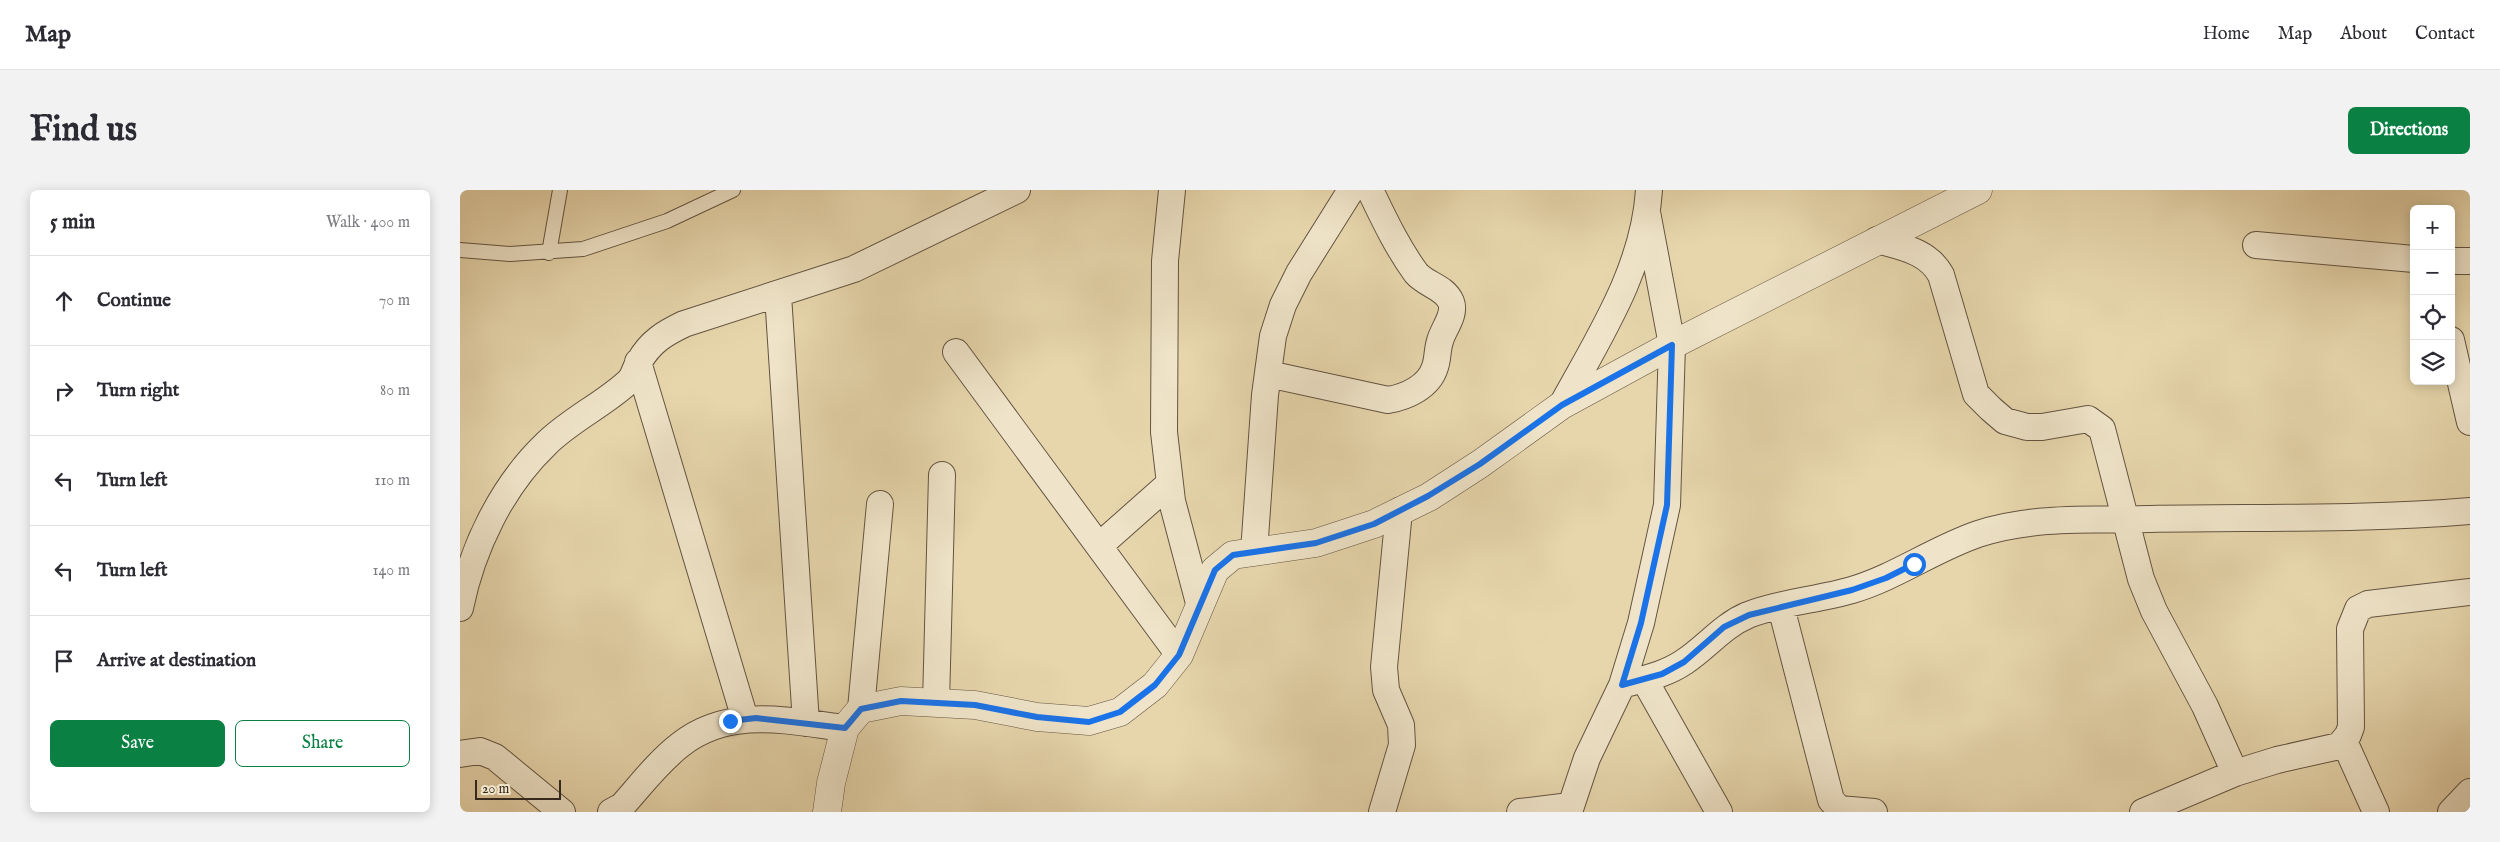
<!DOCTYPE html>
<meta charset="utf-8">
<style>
:root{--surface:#fff;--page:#f2f2f3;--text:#2b2b33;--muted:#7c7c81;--line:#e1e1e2;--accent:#0b8043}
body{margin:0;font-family:"IM FELL English",serif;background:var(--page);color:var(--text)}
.controls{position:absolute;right:15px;top:15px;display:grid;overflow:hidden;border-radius:8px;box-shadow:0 2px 12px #0003}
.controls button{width:45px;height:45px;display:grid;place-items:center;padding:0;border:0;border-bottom:1px solid var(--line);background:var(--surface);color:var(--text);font:25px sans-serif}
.scale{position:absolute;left:15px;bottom:12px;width:86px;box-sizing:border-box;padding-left:5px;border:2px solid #37291e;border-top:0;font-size:14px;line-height:18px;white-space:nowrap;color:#37291e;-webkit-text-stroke:4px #efe4c9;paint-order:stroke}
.stop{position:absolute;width:15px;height:15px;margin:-11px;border:4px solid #1a73e8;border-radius:50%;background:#fff}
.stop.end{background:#1a73e8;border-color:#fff;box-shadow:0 1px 5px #0008}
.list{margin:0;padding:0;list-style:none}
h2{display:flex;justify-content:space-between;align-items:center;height:65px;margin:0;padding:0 20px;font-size:21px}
h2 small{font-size:16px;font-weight:400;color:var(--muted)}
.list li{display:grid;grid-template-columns:32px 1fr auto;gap:15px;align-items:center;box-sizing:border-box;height:90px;padding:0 20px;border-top:1px solid var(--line)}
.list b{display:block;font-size:19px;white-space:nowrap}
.list em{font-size:16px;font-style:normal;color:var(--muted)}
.actions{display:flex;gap:10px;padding:15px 20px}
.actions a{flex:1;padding:11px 0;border:1px solid var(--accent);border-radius:8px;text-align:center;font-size:18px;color:var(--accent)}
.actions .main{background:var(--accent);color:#fff}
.icon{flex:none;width:28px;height:28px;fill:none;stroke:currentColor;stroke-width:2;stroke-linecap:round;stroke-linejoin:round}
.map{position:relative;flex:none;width:2010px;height:622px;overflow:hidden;border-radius:8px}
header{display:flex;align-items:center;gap:30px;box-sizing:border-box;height:70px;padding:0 25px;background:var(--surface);border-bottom:1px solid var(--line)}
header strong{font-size:24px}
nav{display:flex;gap:28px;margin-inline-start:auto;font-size:18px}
.intro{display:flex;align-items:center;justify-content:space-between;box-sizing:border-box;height:120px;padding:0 30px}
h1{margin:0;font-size:35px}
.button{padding:12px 22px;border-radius:8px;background:var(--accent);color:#fff;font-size:18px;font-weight:700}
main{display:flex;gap:30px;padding:0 30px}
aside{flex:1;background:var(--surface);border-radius:8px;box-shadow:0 2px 12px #0003}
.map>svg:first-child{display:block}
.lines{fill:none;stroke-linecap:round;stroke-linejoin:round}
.service-casing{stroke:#635442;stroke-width:16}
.minor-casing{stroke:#635442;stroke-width:28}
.tertiary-casing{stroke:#635442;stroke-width:29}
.service{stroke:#efe4c9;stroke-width:14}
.minor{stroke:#efe4c9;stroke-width:26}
.tertiary{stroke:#efe4c9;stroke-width:28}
.route{stroke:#1a73e8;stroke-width:6}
</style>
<header>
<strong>Map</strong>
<nav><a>Home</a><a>Map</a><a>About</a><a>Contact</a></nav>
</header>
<div class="intro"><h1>Find us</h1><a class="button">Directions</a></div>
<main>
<aside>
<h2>5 min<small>Walk · 400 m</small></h2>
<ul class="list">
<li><svg class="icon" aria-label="ahead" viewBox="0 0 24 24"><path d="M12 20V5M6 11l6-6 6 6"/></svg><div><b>Continue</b></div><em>70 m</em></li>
<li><svg class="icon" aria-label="right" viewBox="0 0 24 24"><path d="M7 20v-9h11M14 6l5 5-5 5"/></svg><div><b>Turn right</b></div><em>80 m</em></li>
<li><svg class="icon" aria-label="left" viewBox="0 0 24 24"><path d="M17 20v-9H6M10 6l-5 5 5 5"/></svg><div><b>Turn left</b></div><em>110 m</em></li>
<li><svg class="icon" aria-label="left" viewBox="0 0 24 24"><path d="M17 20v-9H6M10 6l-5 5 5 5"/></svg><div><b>Turn left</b></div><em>140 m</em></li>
<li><svg class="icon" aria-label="arrive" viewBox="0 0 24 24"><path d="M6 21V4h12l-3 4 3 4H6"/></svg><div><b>Arrive at destination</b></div></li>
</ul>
<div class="actions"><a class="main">Save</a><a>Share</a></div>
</aside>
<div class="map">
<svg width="2010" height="622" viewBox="0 0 2010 622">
<rect width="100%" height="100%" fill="#e7d6ac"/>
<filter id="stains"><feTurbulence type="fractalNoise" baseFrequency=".004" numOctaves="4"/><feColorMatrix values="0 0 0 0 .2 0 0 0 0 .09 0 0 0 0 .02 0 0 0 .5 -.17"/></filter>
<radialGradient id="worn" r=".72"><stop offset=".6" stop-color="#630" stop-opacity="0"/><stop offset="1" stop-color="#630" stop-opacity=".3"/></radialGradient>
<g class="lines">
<defs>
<path id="service" d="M0,60L50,64L123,59L207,31L273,0
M89,63L100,0"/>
<path id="minor" d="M712,0L705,71L704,242L712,311L739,413
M1417,50C1442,57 1468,61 1481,85L1516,204L1531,219L1545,231L1567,237H1582L1628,229L1642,239L1681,389L1694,421L1745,516L1775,583
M1796,55L1954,69
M1991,71H2010
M318,105L346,533
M1991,150L2010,232
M496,162L719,465
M178,172L285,529
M808,184L928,210C946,207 969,197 975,177C978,169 977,160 980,151C983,139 996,125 991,112C985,97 966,95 956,83C937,57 924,29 910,0
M1102,215C1139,147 1184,79 1189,0
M639,356L709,294
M794,362L805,205L813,146L823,115L839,83L891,0
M1321,417L1371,610L1379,619L1414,622
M0,418C12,358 42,296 86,254C110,230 143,215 168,192C174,187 175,178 179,172C190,152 205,143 224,134L394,79L557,0
M1184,489L1259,622
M1162,495C1183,489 1205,485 1224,472C1247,457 1262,436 1288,425C1321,412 1358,410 1392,400C1436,387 1474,359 1518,344C1572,326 1633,330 1690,329C1797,327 1904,330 2010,321
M476,513L482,285
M401,519L420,314
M1884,551L1916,622
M0,564L20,561L35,567L102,622
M151,622L162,616C180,596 198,572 220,555C269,516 328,531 385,538
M922,622L942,555L941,535L926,500L924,477L939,321
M1060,622L1110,616
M1109,622L1127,568L1162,495L1181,433L1207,315L1212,155L1187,22
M1683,622L1775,583L1817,570L1879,556L1888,545L1891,537L1890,439L1898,419L1908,414L2010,402
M1991,622L2010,602"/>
<path id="tertiary" d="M367,622L371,593L385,538L401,519L441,511L515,515L577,527L629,531L660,522L695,495L719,465L755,380L773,365L856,353L914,334L969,307L1020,274L1102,215L1212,155L1518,0"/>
</defs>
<!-- service casing -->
<use href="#service" class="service-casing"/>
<!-- minor casing -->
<use href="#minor" class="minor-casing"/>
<!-- tertiary casing -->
<use href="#tertiary" class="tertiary-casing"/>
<!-- service -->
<use href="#service" class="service"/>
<!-- minor -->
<use href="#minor" class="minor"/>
<!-- tertiary -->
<use href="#tertiary" class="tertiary"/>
</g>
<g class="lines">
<!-- route -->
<path class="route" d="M270,531L296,528L385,538L401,519L441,511L515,515L577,527L629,532L660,522L695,495L719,465L755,380L773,365L856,353L914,334L968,306L1020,274L1102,215L1212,155L1207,315L1181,433L1162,495L1202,484L1224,472L1264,437L1289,425L1392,400L1426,388L1454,374"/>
</g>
<rect width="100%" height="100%" filter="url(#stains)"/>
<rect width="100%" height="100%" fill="url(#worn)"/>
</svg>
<div class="controls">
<button>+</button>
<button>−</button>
<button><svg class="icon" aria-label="locate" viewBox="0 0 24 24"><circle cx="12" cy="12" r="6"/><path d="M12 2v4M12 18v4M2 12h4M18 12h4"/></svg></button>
<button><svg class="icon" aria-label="layers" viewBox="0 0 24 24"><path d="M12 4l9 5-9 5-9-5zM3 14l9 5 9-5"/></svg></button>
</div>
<div class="scale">20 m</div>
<div class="stop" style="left:1454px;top:374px"></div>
<div class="stop end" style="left:270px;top:531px"></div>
</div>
</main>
